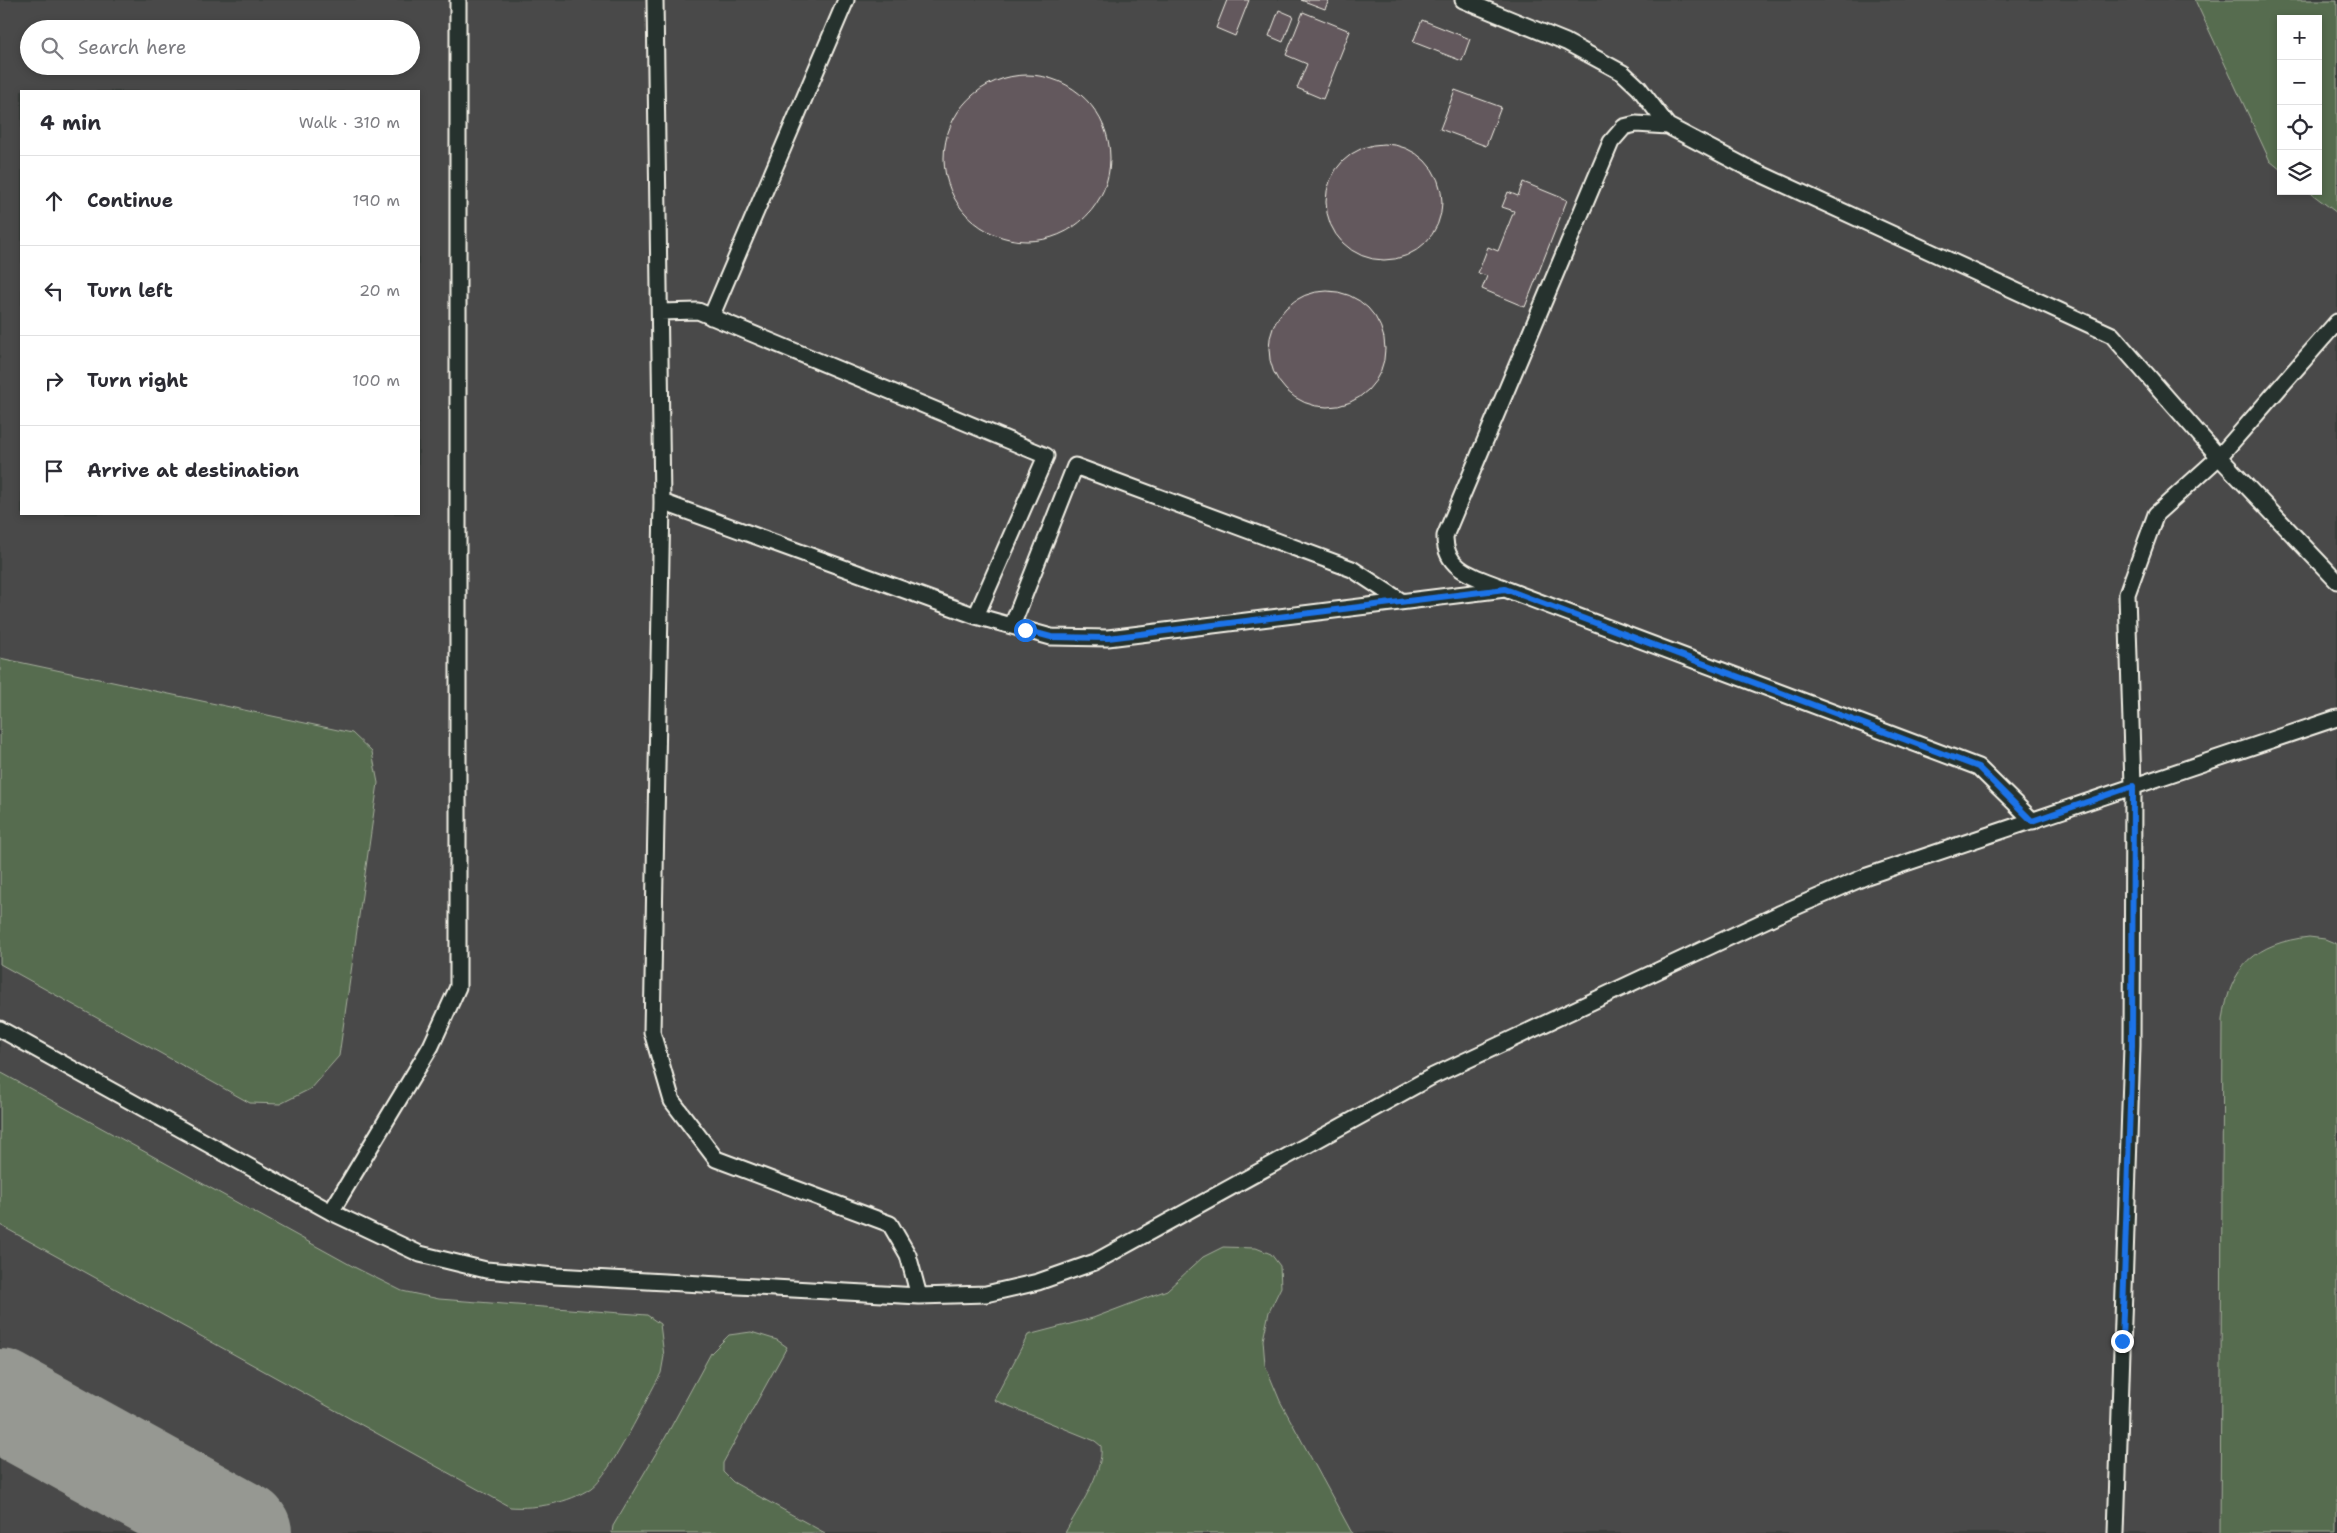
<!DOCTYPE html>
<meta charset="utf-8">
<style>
:root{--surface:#fff;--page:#f7f7f7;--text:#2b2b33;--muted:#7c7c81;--line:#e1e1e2}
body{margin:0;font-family:"Shantell Sans",sans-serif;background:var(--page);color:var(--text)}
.controls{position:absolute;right:15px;top:15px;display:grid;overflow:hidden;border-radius:0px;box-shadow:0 2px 8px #0003}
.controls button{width:45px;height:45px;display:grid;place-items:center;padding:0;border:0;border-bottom:1px solid var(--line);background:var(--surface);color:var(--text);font:25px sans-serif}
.stop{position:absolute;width:15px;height:15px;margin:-11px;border:4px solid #1a73e8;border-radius:50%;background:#fff}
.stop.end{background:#1a73e8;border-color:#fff;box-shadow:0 1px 5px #0008}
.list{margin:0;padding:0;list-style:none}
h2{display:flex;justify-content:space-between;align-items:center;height:65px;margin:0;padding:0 20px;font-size:21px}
h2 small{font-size:16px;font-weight:400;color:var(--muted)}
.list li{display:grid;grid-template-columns:32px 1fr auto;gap:15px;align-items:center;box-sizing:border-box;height:90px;padding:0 20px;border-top:1px solid var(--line)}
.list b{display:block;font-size:19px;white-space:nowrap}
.list em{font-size:16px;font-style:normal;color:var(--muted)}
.icon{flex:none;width:28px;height:28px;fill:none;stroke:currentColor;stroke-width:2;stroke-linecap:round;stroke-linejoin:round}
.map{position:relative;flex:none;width:2337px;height:1533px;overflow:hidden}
.search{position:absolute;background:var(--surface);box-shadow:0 2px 8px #0003;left:20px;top:20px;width:400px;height:55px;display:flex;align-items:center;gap:12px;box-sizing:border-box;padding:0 18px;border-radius:28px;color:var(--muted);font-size:19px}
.panel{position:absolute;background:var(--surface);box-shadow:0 2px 8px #0003;left:20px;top:90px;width:400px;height:425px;border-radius:0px}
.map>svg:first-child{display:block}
.built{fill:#494948;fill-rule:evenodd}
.green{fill:#566c50;stroke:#a5ae9c}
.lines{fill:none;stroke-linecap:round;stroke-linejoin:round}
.taxiway{stroke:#969892;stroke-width:102}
.building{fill:#64595d;stroke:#f4f1e8}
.service-casing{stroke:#f4f1e8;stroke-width:19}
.service{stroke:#26332d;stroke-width:15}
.route{stroke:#1a73e8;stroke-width:6}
</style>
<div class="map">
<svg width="2337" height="1533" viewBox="0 0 2337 1533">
<rect width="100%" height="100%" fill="#393e3b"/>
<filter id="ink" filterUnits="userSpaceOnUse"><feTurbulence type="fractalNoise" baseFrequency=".02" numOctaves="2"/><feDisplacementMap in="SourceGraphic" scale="10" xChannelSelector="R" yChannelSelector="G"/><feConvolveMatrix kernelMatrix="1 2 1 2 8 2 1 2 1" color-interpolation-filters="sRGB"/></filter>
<g filter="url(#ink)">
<!-- built -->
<path class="built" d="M0,0H2337V1533H0ZM2281,19H2318V191H2281ZM29,29H411V66H29ZM21,91H419V514H21Z"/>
<!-- green -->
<path class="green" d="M2195,0H2337V213L2308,191H2318V19H2281V170L2270,161Z
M0,658L352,733L372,752L378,783L339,1056L310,1089L280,1104L250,1103L0,964Z
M2309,937L2325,939L2337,944V1533H2220L2223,1020C2230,966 2256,943 2309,937Z
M0,1072L354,1267L402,1291L439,1299L647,1315L660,1324L664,1356L661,1373C647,1398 611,1474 591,1488C569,1503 536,1509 510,1507L0,1225Z
M1223,1247L1256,1248L1271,1254L1280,1266L1281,1287L1269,1312L1263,1340L1265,1365L1280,1401L1352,1533H1065C1077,1510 1104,1473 1101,1446L1095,1441L994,1400L1028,1335L1093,1318L1167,1290L1203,1257Z
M751,1332L777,1340L787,1347L723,1463V1472L733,1482L825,1533H612L613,1526L665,1438L711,1353L729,1335Z"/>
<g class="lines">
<!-- taxiway -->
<path class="taxiway" d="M0,1400L241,1533"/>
</g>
<!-- building -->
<path class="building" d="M1227,0H1249L1235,36L1216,28Z
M1301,0H1329L1325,9Z
M1279,10L1293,16L1283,42L1269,36Z
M1303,12L1350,31L1323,99L1297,88L1307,64L1286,55Z
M1422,20L1470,39L1462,61L1413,42Z
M944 158a83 83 0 1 1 166 0a83 83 0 1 1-166 0Z
M1455,90L1501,107L1486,146L1440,129Z
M1326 202a58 58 0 1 1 116 0a58 58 0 1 1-116 0Z
M1523,182L1567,200L1525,307L1482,289L1487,276L1478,273L1488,247L1498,251L1514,211L1502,207L1508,192L1518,196Z
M1269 349a58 58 0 1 1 116 0a58 58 0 1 1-116 0Z"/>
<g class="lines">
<defs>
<path id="service" d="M655,0L662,502L652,1032L672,1101L716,1159L890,1224L908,1255L919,1296
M1463,0L1566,42L1623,73L1639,88L1668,126L1748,168L2112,335L2219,457L2337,581
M660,312L698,311L1046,456L976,616
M711,317L846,0
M662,502L976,616L1051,637L1108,638L1505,589L1978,767L2033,821
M1504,588C1477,577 1444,571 1445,536L1611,142L1624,127L1636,124L1668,126
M1012,626L1075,466L1352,569L1401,601
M0,1029L331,1212L420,1254L486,1270L555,1276L919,1296L986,1294L1038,1282L1095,1262L1433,1076L1779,914L1867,876L2337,718
M331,1212L431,1046L458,987V0
M2116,1533L2132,1046L2133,786L2127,594L2156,514L2219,457L2337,322"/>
</defs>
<!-- service casing -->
<use href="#service" class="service-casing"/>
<!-- service -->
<use href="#service" class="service"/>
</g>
</g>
<g class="lines" filter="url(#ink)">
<!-- route -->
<path class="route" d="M1025,630L1051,637L1108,638L1505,589L1978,767L2032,821L2133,786L2132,1046L2122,1341"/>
</g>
</svg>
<div class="controls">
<button>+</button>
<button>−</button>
<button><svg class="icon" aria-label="locate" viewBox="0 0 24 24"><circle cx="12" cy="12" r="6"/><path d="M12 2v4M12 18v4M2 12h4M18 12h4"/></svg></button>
<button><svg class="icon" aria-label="layers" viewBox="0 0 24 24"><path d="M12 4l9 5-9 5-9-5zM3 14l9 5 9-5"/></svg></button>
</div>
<div class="stop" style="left:1025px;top:630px"></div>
<div class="stop end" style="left:2122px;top:1341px"></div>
<div class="search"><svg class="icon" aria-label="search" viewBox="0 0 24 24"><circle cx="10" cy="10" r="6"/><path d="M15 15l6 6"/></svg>Search here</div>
<section class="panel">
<h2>4 min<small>Walk · 310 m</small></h2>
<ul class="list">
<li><svg class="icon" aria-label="ahead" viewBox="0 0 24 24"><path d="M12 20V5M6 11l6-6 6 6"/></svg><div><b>Continue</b></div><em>190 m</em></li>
<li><svg class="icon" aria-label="left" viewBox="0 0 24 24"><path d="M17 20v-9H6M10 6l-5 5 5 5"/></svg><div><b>Turn left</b></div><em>20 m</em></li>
<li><svg class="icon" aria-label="right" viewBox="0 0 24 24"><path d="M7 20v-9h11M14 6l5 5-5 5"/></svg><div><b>Turn right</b></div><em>100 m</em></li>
<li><svg class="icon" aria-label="arrive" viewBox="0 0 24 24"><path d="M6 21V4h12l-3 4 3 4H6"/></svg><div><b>Arrive at destination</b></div></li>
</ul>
</section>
</div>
